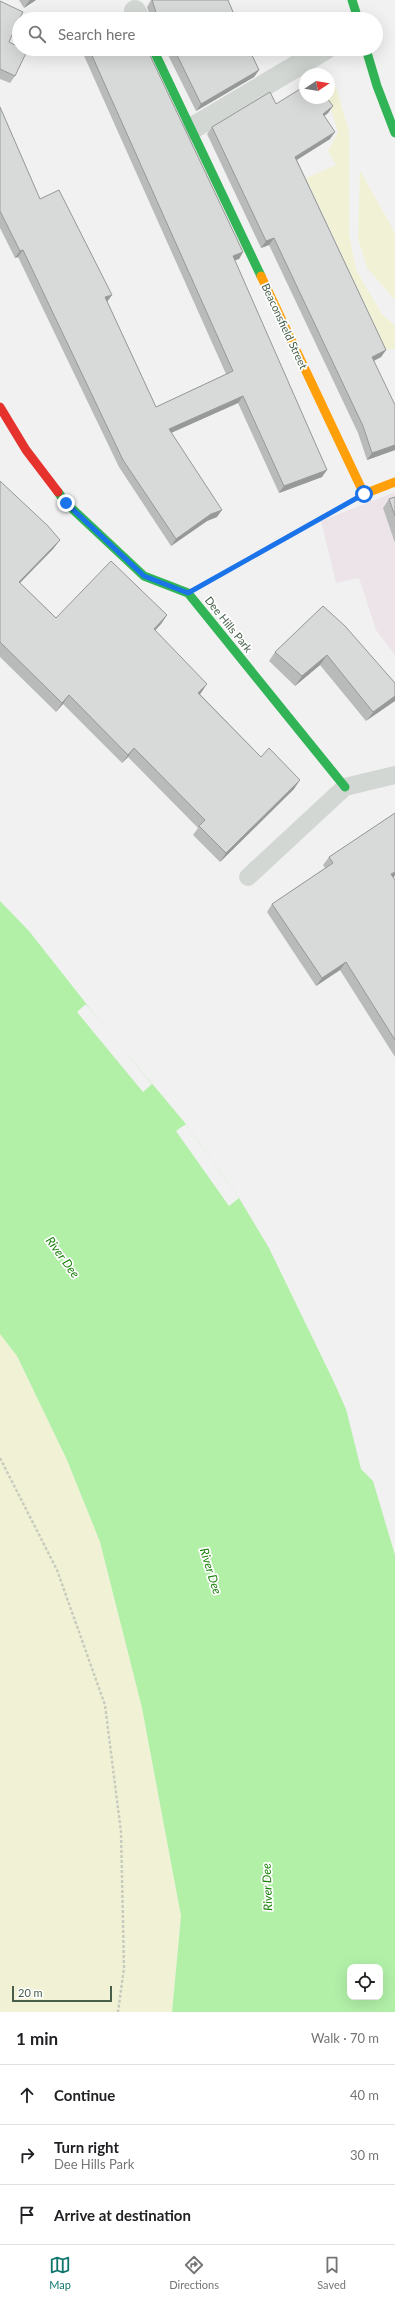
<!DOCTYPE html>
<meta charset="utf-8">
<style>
:root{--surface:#fff;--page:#f2f2f2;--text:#202124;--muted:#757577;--line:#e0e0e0;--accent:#0f766e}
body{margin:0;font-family:Lato,sans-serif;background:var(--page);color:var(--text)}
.controls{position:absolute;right:12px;bottom:12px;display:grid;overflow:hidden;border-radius:8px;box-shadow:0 4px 16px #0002}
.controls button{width:36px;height:36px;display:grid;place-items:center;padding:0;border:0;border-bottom:1px solid var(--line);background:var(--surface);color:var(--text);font:20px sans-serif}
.compass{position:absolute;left:299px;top:68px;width:36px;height:36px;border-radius:50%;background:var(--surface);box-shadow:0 4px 16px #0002;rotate:78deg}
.scale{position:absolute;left:12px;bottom:10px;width:100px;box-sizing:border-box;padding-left:4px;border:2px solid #475f4a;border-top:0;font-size:11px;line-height:14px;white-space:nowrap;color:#475f4a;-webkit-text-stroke:3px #fff;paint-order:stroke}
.stop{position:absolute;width:12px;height:12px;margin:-9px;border:3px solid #1a73e8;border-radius:50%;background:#fff}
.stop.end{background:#1a73e8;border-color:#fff;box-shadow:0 1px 4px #0008}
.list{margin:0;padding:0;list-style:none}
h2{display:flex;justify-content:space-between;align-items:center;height:52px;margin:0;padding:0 16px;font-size:17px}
h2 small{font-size:13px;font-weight:400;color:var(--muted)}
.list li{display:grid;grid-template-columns:26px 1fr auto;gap:12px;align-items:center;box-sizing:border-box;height:60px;padding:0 16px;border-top:1px solid var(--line)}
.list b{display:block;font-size:15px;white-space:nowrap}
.list p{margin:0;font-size:13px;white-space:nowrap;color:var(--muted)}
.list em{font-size:13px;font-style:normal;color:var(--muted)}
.icon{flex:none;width:22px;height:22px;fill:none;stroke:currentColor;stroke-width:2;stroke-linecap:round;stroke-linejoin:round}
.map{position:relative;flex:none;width:395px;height:2012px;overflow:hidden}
.search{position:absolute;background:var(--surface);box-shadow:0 4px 16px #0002;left:12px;right:12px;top:12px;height:44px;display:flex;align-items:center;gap:10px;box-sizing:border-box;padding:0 14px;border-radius:22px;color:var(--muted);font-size:15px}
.sheet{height:232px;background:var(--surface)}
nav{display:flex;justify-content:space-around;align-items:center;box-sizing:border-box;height:56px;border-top:1px solid var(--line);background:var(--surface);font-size:11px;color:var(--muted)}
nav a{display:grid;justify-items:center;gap:2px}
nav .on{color:var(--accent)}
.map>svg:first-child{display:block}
.commercial{fill:#ede4ea}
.green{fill:#f1f2d5}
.water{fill:#b2f0a8;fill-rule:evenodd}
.pier{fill:#f2f1f2}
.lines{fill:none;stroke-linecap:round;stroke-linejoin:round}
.path{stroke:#c8ccbe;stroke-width:2.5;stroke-dasharray:3 2;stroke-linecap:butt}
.lane{stroke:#d2d7d3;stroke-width:18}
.street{stroke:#d2d7d3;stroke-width:22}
.fast{stroke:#30b455;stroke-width:9}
.slow{stroke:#ff9f0a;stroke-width:9}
.jam{stroke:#e5322d;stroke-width:9}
.wall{fill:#b9bbba}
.shaded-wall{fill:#969997}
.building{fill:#d7dad8;stroke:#969997}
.route{stroke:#1a73e8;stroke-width:5}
.labels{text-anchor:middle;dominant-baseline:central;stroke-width:3.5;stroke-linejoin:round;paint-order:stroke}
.street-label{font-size:11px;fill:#475f4a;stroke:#fff}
.water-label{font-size:12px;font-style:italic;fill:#1a8209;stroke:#fff}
</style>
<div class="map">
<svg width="395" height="2012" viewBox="0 0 395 2012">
<rect width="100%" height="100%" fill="#f2f1f2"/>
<!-- commercial -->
<path class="commercial" d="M395,492V655L376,630L359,578L336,583L321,521Z"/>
<!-- green -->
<path class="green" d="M329,75L333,77L349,131V233L356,270L382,314L395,326V349H386L306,178L336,165L328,151L338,132L328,98Z
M360,170L395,233V300L367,268L358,239Z
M0,1334L17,1356L67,1460L100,1542L142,1708L181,1916L172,2012H0Z"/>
<!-- water -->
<path class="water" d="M0,901L29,931L107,1030L186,1124L239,1198L269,1248L333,1380L346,1409L361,1469L373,1481L395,1555V2012H172L181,1916L142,1708L100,1542L67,1460L17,1356L0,1334ZM350,1967H380V1997H350Z"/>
<!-- pier -->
<path class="pier" d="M86,1004L152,1084L143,1092L77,1012Z
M186,1124L239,1198L229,1206L176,1131Z"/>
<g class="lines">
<!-- path -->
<path class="path" d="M213,579L339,508
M0,1458L57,1570L105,1705L121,1832L124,1968L118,2012"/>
<!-- lane -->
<path class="lane" d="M248,877L345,787L395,775"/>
<!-- street -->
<path class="street" d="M135,11L139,19
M191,129L325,49"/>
<!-- fast -->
<path class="fast" d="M352,0L358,19
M153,49L261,276
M366,49L377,86L395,133
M58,492L66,503L144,576L188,593L345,787"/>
<!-- slow -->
<path class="slow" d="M261,276L364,494L395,482"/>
<!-- jam -->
<path class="jam" d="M0,407L26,450L58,492"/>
</g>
<!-- wall -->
<path class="wall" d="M19,0H36L24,8Z
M151,0H228L236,19H151L147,7Z
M0,1L9,42L15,76L10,83L0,79Z
M81,49H147L243,252L239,259L234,260L322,477L279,493L238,403L171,433L217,517L207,521L171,546L119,467L18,257L15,258L0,228V107L40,199L107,301L156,407L226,374Z
M165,49H249L259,70L254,77L196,111Z
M276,104L333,106L328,113L324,116L330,139L297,160L386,350L381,357L374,361L395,450L367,460L358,433L269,245L261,248L207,134L212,127Z
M0,481L60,540L53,549L20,583L56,618L167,615L161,624L155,631L201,693L200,694L261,757L294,789L220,862L193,835L198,828L128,757L122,763L63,704L56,712L0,657Z
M395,497V543L383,508L389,499Z
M323,606L395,683L366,721L320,665L295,686L269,661L275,652Z
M395,813V876L393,877L395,880V1057L340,970L316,986L267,912L272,904L325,868L323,865L329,857Z"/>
<!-- shaded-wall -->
<path class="shaded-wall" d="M30,0H36L24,8L29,1Z
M259,70L254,77L196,111L201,104Z
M333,106L328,113L318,121L323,114Z
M335,132L330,139L290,164L295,157Z
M274,238L269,245L261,248L266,241Z
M23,250L18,257L15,258L20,251Z
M243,252L239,259L228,263L233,256Z
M112,295L107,302L105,297Z
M386,350L381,357L367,364L372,357Z
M243,396L238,403L164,436L169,429Z
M395,445V450L367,460L372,453Z
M327,470L322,477L279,493L284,486Z
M222,510L217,517L207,521L171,546L176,539L211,514Z
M60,540L53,549L13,590L19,582Z
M167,615L161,624L147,638L154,629Z
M327,655L320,665L295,686L302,676Z
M207,684L201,693L192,702L198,693Z
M69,695L63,704L56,712L62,703Z
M395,696V701L366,721L373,712Z
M134,748L128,757L122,763L128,755Z
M300,780L294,789L220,862L226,853Z
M395,872V876L385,882L391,874Z
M346,962L340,970L316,986L322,978Z"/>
<!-- building -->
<path class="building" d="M152,0H228L236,19H154L156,12Z
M0,1L23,12L19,19L9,42L19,47V49H23L27,51L15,76L0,69Z
M130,12L135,19H119Z
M89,49H147L243,252L233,256L327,470L284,486L243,396L169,429L222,510L211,514L176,539L123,460L23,250L20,251L0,211V107L40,199L59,190L112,295L105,297L156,407L233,371Z
M174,49H249L259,70L201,104Z
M305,86V98H327L333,106L323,114L335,132L295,157L386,350L372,357L395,405V445L372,453L363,426L274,238L266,241L212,127L270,92L276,104Z
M0,481L48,526L60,540L19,582L56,618L111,561L167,615L154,629L207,684L198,693L261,757L269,748L300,780L226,853L199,826L205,820L134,748L128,755L69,695L62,703L0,642Z
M395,497V516L389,499Z
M323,606L345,626L395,683V696L373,712L327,655L302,676L275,652Z
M395,813V872L391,874L395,880V1040L346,962L322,978L272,904L333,863L329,857Z"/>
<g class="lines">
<!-- route -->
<path class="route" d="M66,503L144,576L188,593L364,494"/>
</g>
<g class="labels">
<!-- street labels -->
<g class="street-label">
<text transform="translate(285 326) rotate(65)">Beaconsfield Street</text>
<text transform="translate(229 624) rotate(51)">Dee Hills Park</text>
</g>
<!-- water labels -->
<g class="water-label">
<text transform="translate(63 1257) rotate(54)">River Dee</text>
<text transform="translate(211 1571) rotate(73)">River Dee</text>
<text transform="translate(267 1887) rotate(-92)">River Dee</text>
</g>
</g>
</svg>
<div class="controls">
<button><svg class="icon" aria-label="locate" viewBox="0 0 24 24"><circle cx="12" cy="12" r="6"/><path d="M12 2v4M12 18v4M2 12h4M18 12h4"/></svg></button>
</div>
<svg class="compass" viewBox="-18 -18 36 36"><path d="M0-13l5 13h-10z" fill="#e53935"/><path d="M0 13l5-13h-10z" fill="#757577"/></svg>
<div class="scale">20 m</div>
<div class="stop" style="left:364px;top:494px"></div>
<div class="stop end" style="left:66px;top:503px"></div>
<div class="search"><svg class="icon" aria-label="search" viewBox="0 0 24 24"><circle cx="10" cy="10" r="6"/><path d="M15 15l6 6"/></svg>Search here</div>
</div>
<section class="sheet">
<h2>1 min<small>Walk · 70 m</small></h2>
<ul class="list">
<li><svg class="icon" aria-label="ahead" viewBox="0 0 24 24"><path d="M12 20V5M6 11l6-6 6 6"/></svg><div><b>Continue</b></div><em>40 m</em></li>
<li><svg class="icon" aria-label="right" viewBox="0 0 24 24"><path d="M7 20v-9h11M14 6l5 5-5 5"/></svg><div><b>Turn right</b><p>Dee Hills Park</p></div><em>30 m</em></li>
<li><svg class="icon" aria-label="arrive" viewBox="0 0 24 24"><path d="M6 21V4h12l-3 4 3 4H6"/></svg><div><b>Arrive at destination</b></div></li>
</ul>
</section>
<nav>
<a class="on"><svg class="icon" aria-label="map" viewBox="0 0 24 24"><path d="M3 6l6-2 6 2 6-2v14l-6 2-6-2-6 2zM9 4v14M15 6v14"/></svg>Map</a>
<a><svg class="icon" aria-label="directions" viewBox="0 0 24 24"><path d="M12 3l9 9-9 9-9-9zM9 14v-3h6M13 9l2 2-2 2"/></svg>Directions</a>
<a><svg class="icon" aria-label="saved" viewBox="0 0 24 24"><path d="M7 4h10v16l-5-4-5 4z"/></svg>Saved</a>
</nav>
